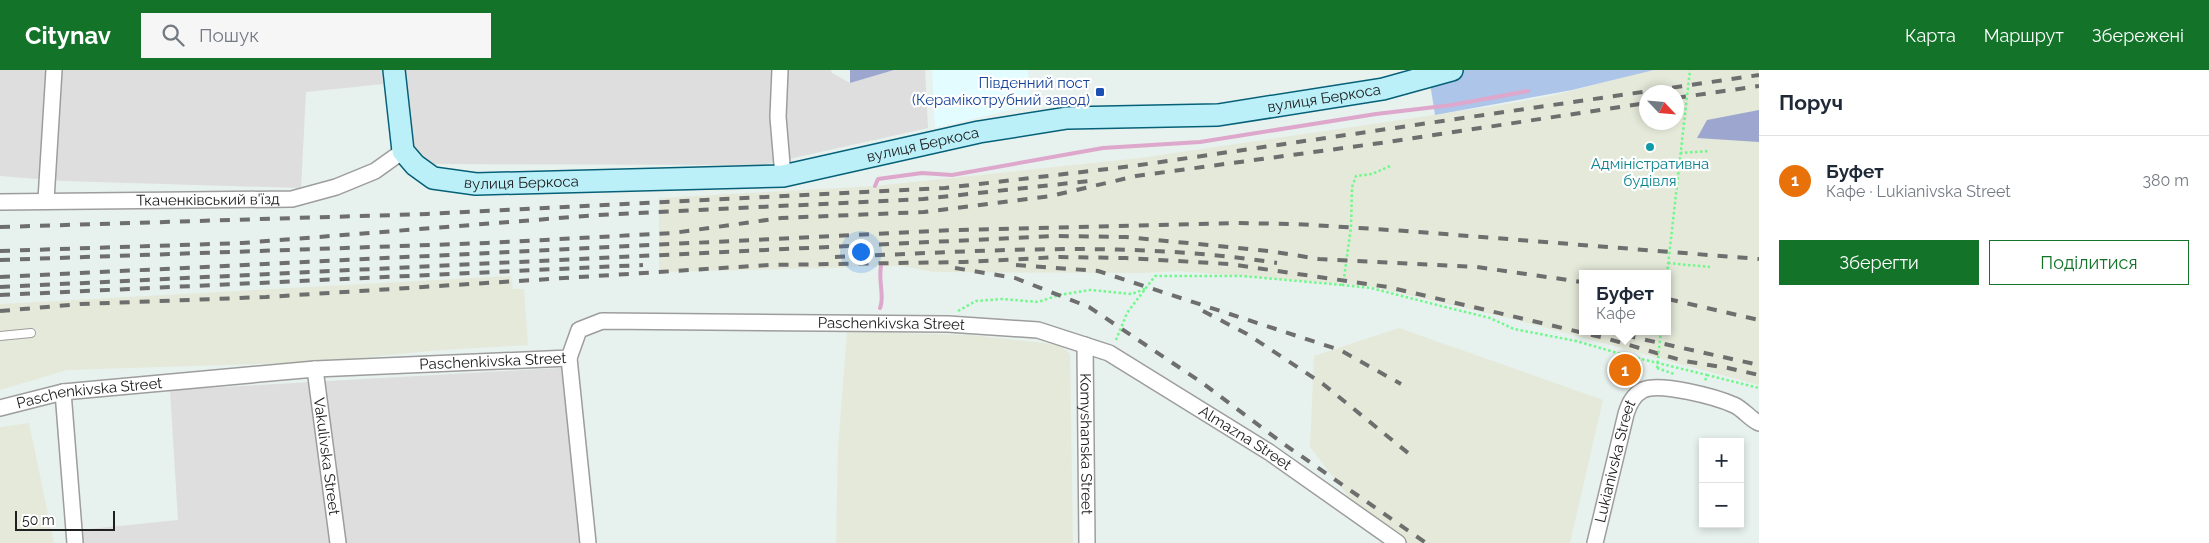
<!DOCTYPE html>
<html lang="uk">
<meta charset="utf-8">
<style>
:root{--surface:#fff;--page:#f6f6f7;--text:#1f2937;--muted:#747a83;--line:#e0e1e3;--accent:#127329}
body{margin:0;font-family:Raleway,sans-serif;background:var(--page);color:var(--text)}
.controls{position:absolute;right:15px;bottom:15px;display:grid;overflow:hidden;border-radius:0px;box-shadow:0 2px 8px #0003}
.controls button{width:45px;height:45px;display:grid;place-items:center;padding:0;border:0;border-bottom:1px solid var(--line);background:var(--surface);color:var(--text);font:25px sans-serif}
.compass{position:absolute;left:1639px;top:15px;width:45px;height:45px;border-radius:50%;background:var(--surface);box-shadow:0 2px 8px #0003;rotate:116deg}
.scale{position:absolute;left:15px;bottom:12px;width:100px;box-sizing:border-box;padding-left:5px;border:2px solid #202020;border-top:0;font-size:14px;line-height:18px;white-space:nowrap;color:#202020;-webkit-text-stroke:4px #fff;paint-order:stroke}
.you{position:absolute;left:860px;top:181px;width:18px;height:18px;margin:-12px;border:4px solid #fff;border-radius:50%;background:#1a73e8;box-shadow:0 0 0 8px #1a73e833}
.badge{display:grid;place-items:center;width:32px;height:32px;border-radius:50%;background:var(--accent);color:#fff;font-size:16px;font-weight:700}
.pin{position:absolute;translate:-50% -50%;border:2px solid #fff;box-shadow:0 1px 5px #0006}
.popup{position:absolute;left:1579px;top:200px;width:92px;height:65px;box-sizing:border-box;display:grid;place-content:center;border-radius:0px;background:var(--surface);filter:drop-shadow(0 1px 4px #0005);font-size:16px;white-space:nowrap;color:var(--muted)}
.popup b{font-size:19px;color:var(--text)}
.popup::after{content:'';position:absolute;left:50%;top:100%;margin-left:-10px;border:10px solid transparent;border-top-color:var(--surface)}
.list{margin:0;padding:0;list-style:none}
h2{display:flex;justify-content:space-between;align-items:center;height:65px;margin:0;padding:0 20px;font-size:21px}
h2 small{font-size:16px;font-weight:400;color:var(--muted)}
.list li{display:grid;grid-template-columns:32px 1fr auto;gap:15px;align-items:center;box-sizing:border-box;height:90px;padding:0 20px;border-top:1px solid var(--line)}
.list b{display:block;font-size:19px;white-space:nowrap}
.list p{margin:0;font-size:16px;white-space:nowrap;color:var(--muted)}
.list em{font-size:16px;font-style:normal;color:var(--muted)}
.actions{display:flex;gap:10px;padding:15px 20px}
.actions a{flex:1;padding:11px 0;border:1px solid var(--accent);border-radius:0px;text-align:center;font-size:18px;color:var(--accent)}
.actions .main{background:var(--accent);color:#fff}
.icon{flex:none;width:28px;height:28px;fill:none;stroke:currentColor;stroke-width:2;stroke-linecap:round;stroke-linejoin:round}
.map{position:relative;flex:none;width:1759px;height:473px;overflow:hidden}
header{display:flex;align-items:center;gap:30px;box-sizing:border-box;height:70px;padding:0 25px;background:var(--accent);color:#fff}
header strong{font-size:24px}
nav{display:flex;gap:28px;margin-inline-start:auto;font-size:18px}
.search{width:350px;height:45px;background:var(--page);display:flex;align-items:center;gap:12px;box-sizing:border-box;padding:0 18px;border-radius:0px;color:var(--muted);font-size:19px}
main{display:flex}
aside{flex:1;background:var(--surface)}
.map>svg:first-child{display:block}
.residential{fill:#dddedd}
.industrial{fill:#e5e9d9;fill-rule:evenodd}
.education{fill:#e2fcff}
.grass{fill:#aec5ea}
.forest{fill:#9ca6cf}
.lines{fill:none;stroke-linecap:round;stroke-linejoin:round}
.stream{stroke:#dda8cc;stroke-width:4}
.lane-casing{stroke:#9d9d9d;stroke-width:10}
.street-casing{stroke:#9d9d9d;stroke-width:18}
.secondary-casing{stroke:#066078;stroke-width:24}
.path{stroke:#70f88c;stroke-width:2.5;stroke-dasharray:2.5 2.5;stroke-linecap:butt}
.lane{stroke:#fff;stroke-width:8}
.street{stroke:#fff;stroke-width:15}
.secondary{stroke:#bcf0f9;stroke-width:21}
.rail{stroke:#6e6e6e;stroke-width:4;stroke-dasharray:10 10;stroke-linecap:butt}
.path-bridge{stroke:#70f88c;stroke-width:2.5;stroke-dasharray:2.5 2.5;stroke-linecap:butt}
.transit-dot{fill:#1a4fb4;stroke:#fff;stroke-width:2}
.culture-dot{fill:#0f9aa8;stroke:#fff;stroke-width:2}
.labels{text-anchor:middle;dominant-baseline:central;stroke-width:4.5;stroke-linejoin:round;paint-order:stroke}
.transit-label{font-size:15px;fill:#164399;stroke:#fff;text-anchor:end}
.street-label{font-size:15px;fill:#202020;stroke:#fff}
.culture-label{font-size:15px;fill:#0d838f;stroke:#fff}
</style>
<header>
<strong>Citynav</strong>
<div class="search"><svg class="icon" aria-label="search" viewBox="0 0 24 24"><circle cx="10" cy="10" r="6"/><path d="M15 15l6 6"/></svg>Пошук</div>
<nav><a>Карта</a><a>Маршрут</a><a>Збережені</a></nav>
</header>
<main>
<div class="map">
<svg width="1759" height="473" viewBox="0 0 1759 473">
<rect width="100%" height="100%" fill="#e7f1ee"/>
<!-- residential -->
<path class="residential" d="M0,0H382L383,14L306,22L301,118L63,111L0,106Z
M399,0H831L832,3L850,13L894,0H925L928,58L762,95L434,94L406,75Z
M561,298L586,473H81L80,460L178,450L170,320Z"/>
<!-- industrial -->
<path class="industrial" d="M1652,0H1759V315L1517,250L1369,216L1177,201L1142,203L935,202L902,196L659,202V128L875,116L1140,88L1502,35L1555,25ZM1646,22H1676V52H1646ZM1582,204H1668V261H1582Z
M511,206L513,219H524L528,275L429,281L320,292L67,300L0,320V234Z
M1399,258L1603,330L1570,473H1384L1310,377L1314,286Z
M847,262L970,265L1060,275L1070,284L1073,473H836L838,378Z
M29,353L54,473H0V357Z"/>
<!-- education -->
<path class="education" d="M932,0H1028L1030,35L935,58Z"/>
<!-- grass -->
<path class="grass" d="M1452,0H1654L1572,20L1435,45L1429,7Z"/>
<!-- forest -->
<path class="forest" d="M850,0H894L850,13Z
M1759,40V72L1697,68L1707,50Z"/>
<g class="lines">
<!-- stream -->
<path class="stream" d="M875,116L878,109L922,103L952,105L1103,78L1200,72L1376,44L1452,35L1528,21
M880,238C885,227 878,211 881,196"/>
<defs>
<path id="lane" d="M0,266L31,263"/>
<g id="street">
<path d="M780,0L778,47L783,106"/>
<path d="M46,130L54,0"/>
<path id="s1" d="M0,132L292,129L336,117L375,101L403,81"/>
<path id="s2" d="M1085,275L1087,473"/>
<path d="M569,288L588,473"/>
<path id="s3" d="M315,299L338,473"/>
<path d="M63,322L75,473"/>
<path id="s4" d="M0,338L63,322L315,299L569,288L579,260L602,251L948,254L1038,260L1109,283L1269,382L1398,473"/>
<path id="s5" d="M1595,473L1626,344C1629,334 1633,325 1643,320C1660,312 1716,327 1734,335C1743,339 1750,349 1759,353"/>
</g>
<g id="secondary">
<path id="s6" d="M394,0L403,81L415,95L433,108L476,114L783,106L979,62L1067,48L1218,45L1383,19L1452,0"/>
</g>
</defs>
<!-- lane casing -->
<use href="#lane" class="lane-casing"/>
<!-- street casing -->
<use href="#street" class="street-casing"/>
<!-- secondary casing -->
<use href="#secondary" class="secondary-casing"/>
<!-- path -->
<path class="path" d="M1680,83L1710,81
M1390,96L1372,104L1356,106L1352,117L1351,157L1343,215L1371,218L1437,235L1490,248L1514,259L1576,271L1621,284L1707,305L1705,311
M1668,193L1710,197
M958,241L976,231L1002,229L1038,232L1059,225L1090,220L1132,224L1147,218
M1116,270L1127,243L1155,206H1242L1343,215
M1657,298L1674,304
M1707,305L1759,318"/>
<!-- lane -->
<use href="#lane" class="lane"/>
<!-- street -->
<use href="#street" class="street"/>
<!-- secondary -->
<use href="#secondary" class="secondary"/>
<!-- rail -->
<path class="rail" d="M1676,28L1759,16
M0,157L427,144L945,118L1133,96L1759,5
M0,181L242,173L598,145L923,129L1089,111
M835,187C983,181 1130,170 1277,193
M0,190L487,173L673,163L781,148L924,142L1051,126L1136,106L1388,72L1646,33
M1016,195L1098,201L1340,280L1401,314
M955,198L1015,208L1089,237L1201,312L1281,372L1426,473
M0,207L956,160L1234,153L1296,154L1406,161L1759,189
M0,217L1055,166L1126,167L1269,181L1319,189L1477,197L1582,212
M0,225L643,195
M1668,229L1759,250
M0,241L81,234L266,227L769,195L964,192L1060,187L1126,188L1229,194L1388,217L1605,268L1684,291L1728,298L1759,305
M1203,241L1247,264L1323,314L1413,387
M1606,261L1759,295"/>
<!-- path-bridge -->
<path class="path-bridge" d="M1667,204L1690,0
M1657,298L1661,261"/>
</g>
<!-- markers -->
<rect class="transit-dot" x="1095" y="17" width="10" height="10" rx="2.5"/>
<circle class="culture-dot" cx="1650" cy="77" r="5"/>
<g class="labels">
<!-- transit labels -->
<g class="transit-label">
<text x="1090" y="13">Південний пост<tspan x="1090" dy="17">(Керамікотрубний завод)</tspan></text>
</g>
<!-- street labels -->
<g class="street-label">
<text stroke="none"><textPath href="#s6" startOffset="1021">вулиця Беркоса</textPath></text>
<text stroke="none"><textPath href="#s6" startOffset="616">вулиця Беркоса</textPath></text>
<text stroke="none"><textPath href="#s6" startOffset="211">вулиця Беркоса</textPath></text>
<text stroke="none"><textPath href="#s1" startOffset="208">Ткаченківський в'їзд</textPath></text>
<text stroke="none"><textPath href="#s4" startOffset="916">Paschenkivska Street</textPath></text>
<text stroke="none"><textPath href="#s4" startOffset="496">Paschenkivska Street</textPath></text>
<text stroke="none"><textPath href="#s4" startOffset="91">Paschenkivska Street</textPath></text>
<text stroke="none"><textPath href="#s4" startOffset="1298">Almazna Street</textPath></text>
<text stroke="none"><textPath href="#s2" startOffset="99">Komyshanska Street</textPath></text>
<text stroke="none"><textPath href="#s3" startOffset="88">Vakulivska Street</textPath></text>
<text stroke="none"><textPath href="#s5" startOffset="84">Lukianivska Street</textPath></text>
</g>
<!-- culture labels -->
<g class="culture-label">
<text x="1650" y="94">Адміністративна<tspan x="1650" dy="17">будівля</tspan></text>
</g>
</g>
</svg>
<div class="controls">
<button>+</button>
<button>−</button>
</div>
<svg class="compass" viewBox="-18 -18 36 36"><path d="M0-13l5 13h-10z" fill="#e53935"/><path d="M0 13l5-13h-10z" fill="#747a83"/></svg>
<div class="scale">50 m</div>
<div class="you"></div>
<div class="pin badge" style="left:1625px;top:300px;background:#e8710a">1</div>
<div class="popup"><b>Буфет</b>Кафе</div>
</div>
<aside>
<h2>Поруч<small></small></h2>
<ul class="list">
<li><span class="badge" style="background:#e8710a">1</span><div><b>Буфет</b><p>Кафе · Lukianivska Street</p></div><em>380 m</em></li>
</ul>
<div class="actions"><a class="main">Зберегти</a><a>Поділитися</a></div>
</aside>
</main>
